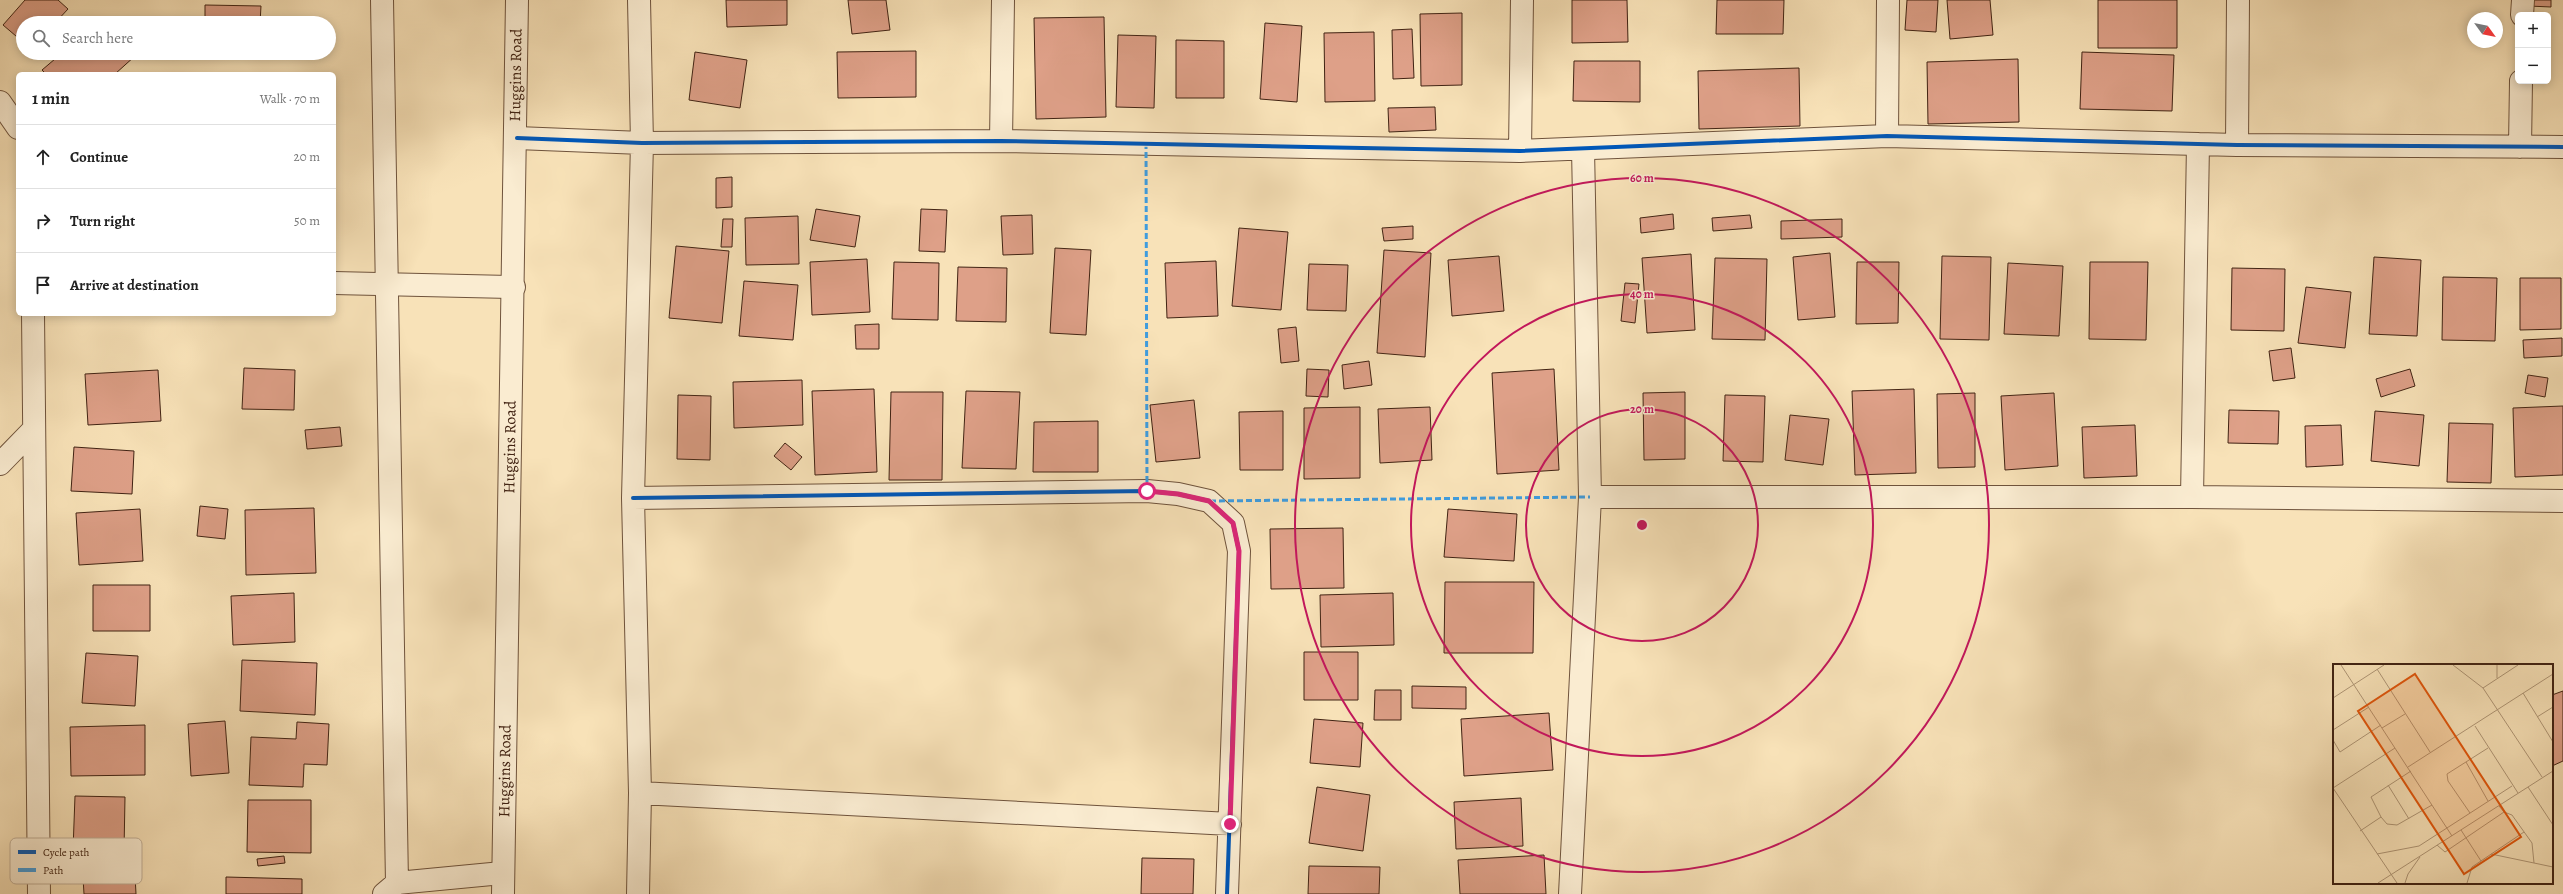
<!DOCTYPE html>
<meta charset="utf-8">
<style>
:root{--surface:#fff;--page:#f2f2f2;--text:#222;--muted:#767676;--line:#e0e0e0}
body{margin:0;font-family:Alegreya,serif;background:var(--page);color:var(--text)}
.controls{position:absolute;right:12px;top:12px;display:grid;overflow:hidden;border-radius:6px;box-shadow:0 2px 10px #0003}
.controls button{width:36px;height:36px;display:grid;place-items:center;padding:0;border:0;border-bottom:1px solid var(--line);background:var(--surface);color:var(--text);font:20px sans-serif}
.compass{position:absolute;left:2467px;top:12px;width:36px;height:36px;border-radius:50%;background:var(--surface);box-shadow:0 2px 10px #0003;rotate:123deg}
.stop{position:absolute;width:12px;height:12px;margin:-9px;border:3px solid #db2777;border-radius:50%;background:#fff}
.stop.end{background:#db2777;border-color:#fff;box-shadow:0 1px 4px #0008}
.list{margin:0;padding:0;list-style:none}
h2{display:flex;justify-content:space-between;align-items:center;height:52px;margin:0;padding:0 16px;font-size:17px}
h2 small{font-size:13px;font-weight:400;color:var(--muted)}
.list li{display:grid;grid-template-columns:26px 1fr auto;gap:12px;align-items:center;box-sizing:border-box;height:64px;padding:0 16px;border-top:1px solid var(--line)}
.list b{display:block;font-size:15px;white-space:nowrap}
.list em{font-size:13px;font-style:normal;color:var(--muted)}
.icon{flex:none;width:22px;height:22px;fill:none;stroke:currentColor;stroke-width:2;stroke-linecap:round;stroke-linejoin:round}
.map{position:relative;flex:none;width:2563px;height:894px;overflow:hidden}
.search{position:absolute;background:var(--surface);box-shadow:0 2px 10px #0003;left:16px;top:16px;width:320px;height:44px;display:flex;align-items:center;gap:10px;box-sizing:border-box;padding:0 14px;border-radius:22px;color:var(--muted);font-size:15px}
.panel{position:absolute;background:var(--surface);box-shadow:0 2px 10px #0003;left:16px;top:72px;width:320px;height:244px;border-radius:6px}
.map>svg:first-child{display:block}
.building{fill:#dea088;stroke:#412313}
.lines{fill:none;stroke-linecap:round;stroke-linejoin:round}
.minor-casing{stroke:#6f533c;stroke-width:24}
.tertiary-casing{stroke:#6f533c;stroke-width:24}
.minor{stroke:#faecd1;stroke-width:22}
.tertiary{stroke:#faecd1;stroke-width:22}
.quiet{stroke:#3f9cde;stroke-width:3;stroke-dasharray:6 3;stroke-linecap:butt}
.cycleway-casing{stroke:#faecd1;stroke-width:6}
.cycleway{stroke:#0057b8;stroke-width:4}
.route{stroke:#db2777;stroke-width:5}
.ring{fill:none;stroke:#c2185b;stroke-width:2}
.labels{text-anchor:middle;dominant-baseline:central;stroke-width:3;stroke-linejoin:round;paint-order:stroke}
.street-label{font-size:16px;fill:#412313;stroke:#faecd1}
.inset-road{fill:none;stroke:#af9676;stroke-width:1}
.view{fill:#e0560c;fill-opacity:0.15;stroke:#e0560c;stroke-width:2}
.inset-edge{fill:none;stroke:#412313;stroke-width:2}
.key{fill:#faecd1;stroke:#c2b098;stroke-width:1}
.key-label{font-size:11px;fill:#412313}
.centre{fill:#c2185b;stroke:#faecd1;stroke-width:2}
.ring-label{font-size:12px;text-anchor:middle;font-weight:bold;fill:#c2185b;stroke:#faecd1;stroke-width:3;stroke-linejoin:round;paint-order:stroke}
</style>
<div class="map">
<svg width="2563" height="894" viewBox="0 0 2563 894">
<rect width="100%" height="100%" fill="#f8e2b8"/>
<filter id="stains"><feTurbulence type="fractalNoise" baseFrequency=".005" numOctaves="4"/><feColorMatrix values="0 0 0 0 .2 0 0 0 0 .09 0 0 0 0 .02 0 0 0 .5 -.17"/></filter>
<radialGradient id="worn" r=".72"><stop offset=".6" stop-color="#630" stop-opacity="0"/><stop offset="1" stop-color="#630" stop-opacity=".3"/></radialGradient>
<!-- building -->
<path class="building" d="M25,0H58L68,9L55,23H23V42L3,25Z
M726,0H787V25L727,27Z
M848,0H886L890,30L852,34Z
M1572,0H1627L1628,42L1572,43Z
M1717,0H1784L1783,34H1716Z
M1907,0H1938L1936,32L1905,30Z
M1947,0H1990L1993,35L1950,39Z
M2098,0H2177V48H2098Z
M2528,0H2551V7L2528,6Z
M205,5L261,6L260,23H205Z
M1462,13V85L1421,86L1420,14Z
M1104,17L1106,117L1036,119L1034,18Z
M101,18L106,23H95Z
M1265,23L1302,26L1297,102L1260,99Z
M1412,29L1414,78L1393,79L1392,30Z
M1374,32L1375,101L1325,102L1324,33Z
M1118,35L1156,36L1154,108L1116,107Z
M1176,40L1224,41V98H1176Z
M916,51V97L838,98L837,52Z
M695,52L747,60L740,108L689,100Z
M2082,52L2174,55L2172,111L2080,109Z
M62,53H133L135,56L115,74H46L42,70Z
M2018,59L2019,122L1928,124L1927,62Z
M1574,61H1640V102L1573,101Z
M1799,68L1800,126L1699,129L1698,71Z
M1435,107L1436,130L1389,132L1388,108Z
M732,177V207L716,208V178Z
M816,209L860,216L855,247L810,240Z
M921,209L947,210L945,252L919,251Z
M1673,214L1674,229L1641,233L1640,218Z
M1032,215L1033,254L1003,255L1001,216Z
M1750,215L1752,228L1713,231L1712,218Z
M798,216L799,264L746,265L745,218Z
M723,219H733L732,247H721Z
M1842,219V237L1781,239V221Z
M1413,226V239L1384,241L1382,228Z
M1239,228L1288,232L1281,310L1232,306Z
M676,246L729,251L722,323L669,318Z
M1055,248L1091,250L1086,335L1050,333Z
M1384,250L1431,253L1425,357L1377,353Z
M1830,253L1835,317L1798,320L1793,257Z
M1691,254L1695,330L1647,333L1642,258Z
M1499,256L1504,311L1452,316L1448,260Z
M1942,256L1991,257L1989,340L1940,339Z
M2374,257L2421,260L2417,336L2369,334Z
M1715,258L1767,259L1765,340L1712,339Z
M867,259L870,312L812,315L810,262Z
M1216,261L1218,316L1167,318L1165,263Z
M894,262L939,263L938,320L892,319Z
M1857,262H1899L1898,323L1856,324Z
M2090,262H2148L2146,340L2089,339Z
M2008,263L2063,266L2059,336L2004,334Z
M1309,264L1348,265L1346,311L1307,310Z
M958,267L1007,268L1006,322L956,321Z
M2232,268L2285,269L2284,331L2231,330Z
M2443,277L2497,278L2495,341L2442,340Z
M2520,278H2561V329L2520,330Z
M744,281L798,285L793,340L739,336Z
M1625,283L1639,284L1635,323L1621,321Z
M2306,287L2351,292L2345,348L2298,343Z
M879,324V349H856L855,325Z
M1296,327L1299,361L1281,363L1278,329Z
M2562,338V356L2524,358L2523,340Z
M2291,348L2295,378L2273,381L2269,351Z
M1369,361L1372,385L1344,389L1342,365Z
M244,368L295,370L294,410L242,409Z
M1307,369L1329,370L1328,397L1306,396Z
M1554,369L1559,470L1497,474L1492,373Z
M2410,369L2415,386L2381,397L2376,379Z
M158,370L161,421L88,425L85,374Z
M2528,375L2548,378L2545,397L2525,393Z
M802,380L803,425L734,428L733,382Z
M874,389L877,472L815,475L812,391Z
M1914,389L1916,473L1855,475L1852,391Z
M966,391L1020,392L1016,469L962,468Z
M891,392H943L942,480H889Z
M1685,392V459L1644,460L1643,393Z
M1975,393V467L1938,468L1937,394Z
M2054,393L2058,466L2005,470L2001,396Z
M678,395L711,396L710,460L677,459Z
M1725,395L1765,396L1763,462L1723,461Z
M1194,400L1200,458L1156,462L1150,405Z
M2563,406V475L2515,477L2513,408Z
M1360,407V478L1304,479V408Z
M1430,407L1432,460L1380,463L1378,409Z
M2229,410L2279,411L2278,444L2228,443Z
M1283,411V470H1240L1239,412Z
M2375,411L2424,415L2419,466L2371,461Z
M1790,415L1829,419L1823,465L1785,460Z
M1098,421V472H1033L1034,422Z
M2449,423L2493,424L2491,483L2447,482Z
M2135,425L2137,476L2084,478L2082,427Z
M2341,425L2343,465L2306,467L2305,426Z
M340,427L342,446L307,449L305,430Z
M785,443L802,457L791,470L774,456Z
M74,447L134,451L132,494L71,491Z
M200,506L228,509L225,539L197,536Z
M314,508L316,573L246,575L245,510Z
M140,509L143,561L79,565L76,513Z
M1448,509L1517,514L1514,561L1444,557Z
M1343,528L1344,588L1271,589L1270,529Z
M1445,582H1534L1533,653H1444Z
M93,585H150V631H93Z
M294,593L295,642L233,645L231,596Z
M1393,593L1394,645L1321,647L1320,595Z
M1304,652H1358V700H1304Z
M86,653L138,656L135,706L82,703Z
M242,660L317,663L315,715L240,711Z
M1412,686L1466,687V709L1412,708Z
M1375,690H1401V720H1374Z
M2563,691V761L2552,766V695Z
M1549,713L1553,770L1464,776L1461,719Z
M1314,719L1363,723L1360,767L1310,763Z
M225,721L229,773L191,776L188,724Z
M297,722L329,724L327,765L304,764L303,787L249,785L251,737L296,739Z
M145,725V775L71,776L70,727Z
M1317,787L1370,795L1363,851L1309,843Z
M75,796L125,797L124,851L73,850Z
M1521,798L1523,846L1456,849L1454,802Z
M248,800H311V853L247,852Z
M1544,855L1546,894H1460L1458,860Z
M284,856L285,863L258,866L257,859Z
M1142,858L1194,859L1193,894H1141Z
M1309,866L1380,867L1379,894H1308Z
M135,875L136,894H84L83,878Z
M226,877L302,879V894H226Z"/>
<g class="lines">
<defs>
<path id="minor" d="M382,0L397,883
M2522,15L2523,0
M0,102L18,128
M1887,136L1888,0
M517,138L642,143L1001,141L1520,151L1887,136L2237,145L2563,147
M1001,141L1003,0
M2237,145L2238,0
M2520,147L2521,81
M1520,151L1522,0
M334,283L514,287
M33,314L39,894
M0,464L34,429
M1590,497H2192L2563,501
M2192,497L2198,144
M633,498L1147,491L1178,494L1209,501L1233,523L1239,551L1227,894
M640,793L1230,824
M384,894L397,883L502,873
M638,894L640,793L633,498L642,143L639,0
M1570,894L1590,497L1583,149"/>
<g id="tertiary">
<path id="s1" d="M503,894L517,0"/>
</g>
</defs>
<!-- minor casing -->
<use href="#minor" class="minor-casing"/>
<!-- tertiary casing -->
<use href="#tertiary" class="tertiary-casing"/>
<!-- minor -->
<use href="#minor" class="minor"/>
<!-- tertiary -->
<use href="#tertiary" class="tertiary"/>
<!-- quiet -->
<path class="quiet" d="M1146,143L1147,491
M1210,501L1590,497"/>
<defs>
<path id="cycleway" d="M517,138L642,143L1001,141L1520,151L1887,136L2237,145L2563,147
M633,498L1147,491L1178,494L1209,501L1233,523L1239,551L1227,894"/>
</defs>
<!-- cycleway casing -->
<use href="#cycleway" class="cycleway-casing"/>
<!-- cycleway -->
<use href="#cycleway" class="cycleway"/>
</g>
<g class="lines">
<!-- route -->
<path class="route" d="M1147,491L1178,494L1209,501L1233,523L1239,551L1230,824"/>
</g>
<!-- distance rings -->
<g class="ring">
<circle cx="1642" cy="525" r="116"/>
<circle cx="1642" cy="525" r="231"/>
<circle cx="1642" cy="525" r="347"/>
</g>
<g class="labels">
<!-- street labels -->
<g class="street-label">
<text stroke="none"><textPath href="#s1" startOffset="819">Huggins Road</textPath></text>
<text stroke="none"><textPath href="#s1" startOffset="447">Huggins Road</textPath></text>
<text stroke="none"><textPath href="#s1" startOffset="123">Huggins Road</textPath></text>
</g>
</g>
<!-- overview -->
<g transform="translate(2333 664)">
<rect width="220" height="220" fill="#f8e2b8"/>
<path class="inset-road" d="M8,1L119,172M120,1L150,24L209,113M44,5L97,88M164,14V1M150,24L185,1M190,29L220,78M0,34L51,1M204,53L220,43M142,62L185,129M49,64L72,50M0,66L36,43M0,76L7,88L48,61M133,98L155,137M75,103L220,10M78,107L38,133L48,153L54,160L64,161L99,141M55,121L76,155M195,123L220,161M0,124L64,219M0,124L62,84M166,142L171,148L179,151L199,179L201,199M137,149L115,117L114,110L155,84M128,166L148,197M27,167L48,153M104,181L112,188L171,148M44,190L86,182L179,122M158,190L220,203M45,219L220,107M72,219L75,210L87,193M134,219L139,203L191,168"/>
<path class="view" d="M82,10L188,173L131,210L25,47Z"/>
<rect width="220" height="220" class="inset-edge"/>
</g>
<!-- legend -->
<rect x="10" y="838" width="132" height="46" rx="6" class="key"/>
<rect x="18" y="850" width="18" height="4" fill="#0057b8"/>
<rect x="18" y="868" width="18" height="4" fill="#3f9cde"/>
<g class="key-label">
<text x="43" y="856">Cycle path</text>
<text x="43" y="874">Path</text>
</g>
<circle cx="1642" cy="525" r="6" class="centre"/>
<g class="ring-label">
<text x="1642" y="182">60 m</text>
<text x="1642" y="298">40 m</text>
<text x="1642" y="413">20 m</text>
</g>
<rect width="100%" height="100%" filter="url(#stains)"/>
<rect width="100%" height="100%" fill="url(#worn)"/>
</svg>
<div class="controls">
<button>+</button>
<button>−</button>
</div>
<svg class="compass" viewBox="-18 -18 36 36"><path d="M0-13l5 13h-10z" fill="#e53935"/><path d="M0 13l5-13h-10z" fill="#767676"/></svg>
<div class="stop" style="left:1147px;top:491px"></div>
<div class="stop end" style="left:1230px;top:824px"></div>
<div class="search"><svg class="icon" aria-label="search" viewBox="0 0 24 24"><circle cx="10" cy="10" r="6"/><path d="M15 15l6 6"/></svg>Search here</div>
<section class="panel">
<h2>1 min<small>Walk · 70 m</small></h2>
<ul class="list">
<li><svg class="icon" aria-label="ahead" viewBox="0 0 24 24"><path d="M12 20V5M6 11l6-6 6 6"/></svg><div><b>Continue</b></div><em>20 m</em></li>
<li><svg class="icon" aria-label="right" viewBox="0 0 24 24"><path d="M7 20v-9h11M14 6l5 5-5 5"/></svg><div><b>Turn right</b></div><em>50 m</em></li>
<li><svg class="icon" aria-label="arrive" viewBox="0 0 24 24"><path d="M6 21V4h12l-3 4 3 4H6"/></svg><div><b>Arrive at destination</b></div></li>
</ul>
</section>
</div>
